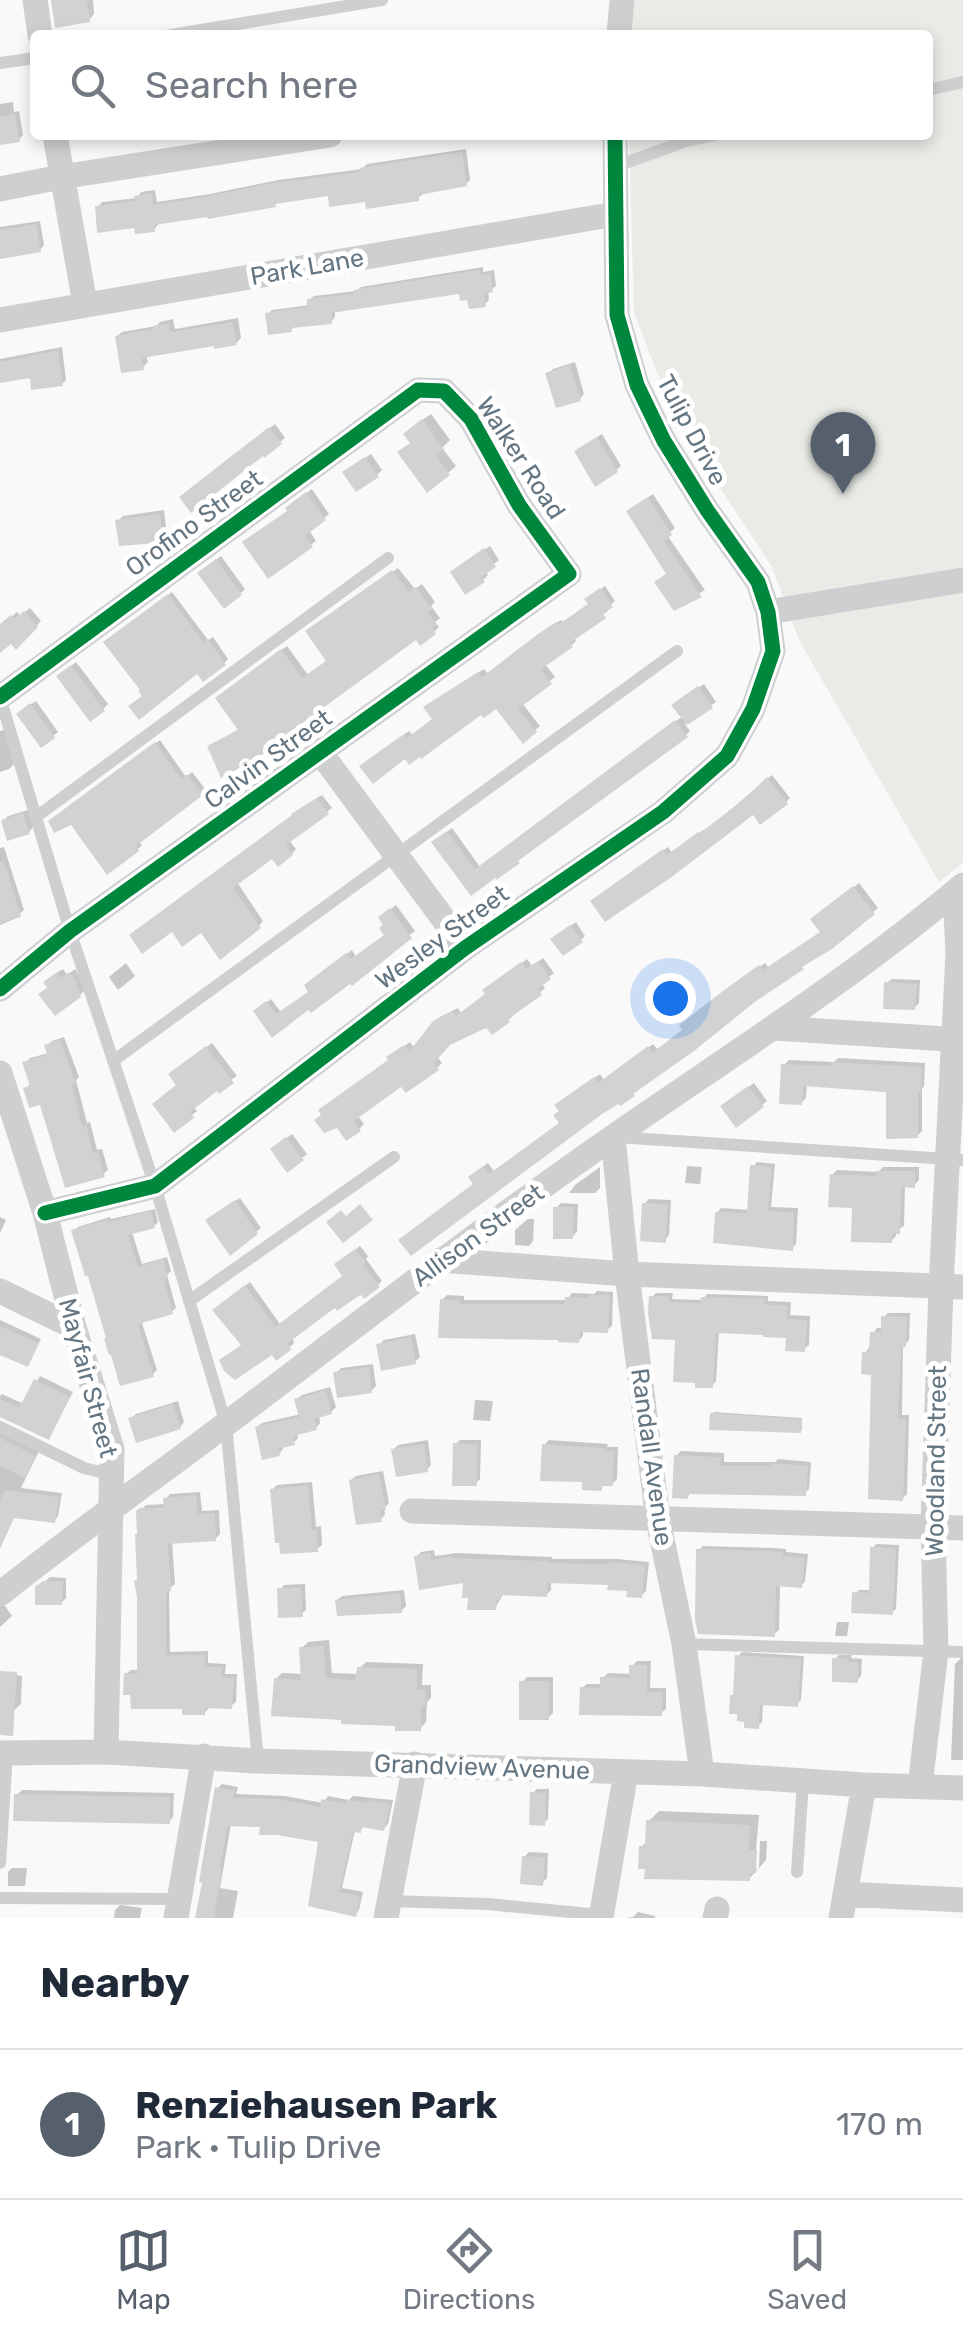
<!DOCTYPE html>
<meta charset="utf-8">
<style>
:root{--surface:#fff;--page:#f6f6f7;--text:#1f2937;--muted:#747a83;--line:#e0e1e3;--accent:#56606c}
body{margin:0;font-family:Rubik,sans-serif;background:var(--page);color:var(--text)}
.you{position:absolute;left:670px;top:998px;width:35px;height:35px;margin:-25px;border:8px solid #fff;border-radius:50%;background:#1a73e8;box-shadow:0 0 0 15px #1a73e833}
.badge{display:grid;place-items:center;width:65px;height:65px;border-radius:50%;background:var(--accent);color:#fff;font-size:32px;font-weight:700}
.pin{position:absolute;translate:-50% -82px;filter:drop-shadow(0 2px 5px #0008)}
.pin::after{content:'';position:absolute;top:52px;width:35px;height:30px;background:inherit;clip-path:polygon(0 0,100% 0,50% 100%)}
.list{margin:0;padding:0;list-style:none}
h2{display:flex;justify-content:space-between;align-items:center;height:130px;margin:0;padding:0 40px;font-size:42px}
h2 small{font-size:32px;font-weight:400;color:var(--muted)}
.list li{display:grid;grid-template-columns:65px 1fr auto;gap:30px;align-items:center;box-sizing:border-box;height:150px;padding:0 40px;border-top:2px solid var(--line)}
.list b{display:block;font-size:38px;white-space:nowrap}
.list p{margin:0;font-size:32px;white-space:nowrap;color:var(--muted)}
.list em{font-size:32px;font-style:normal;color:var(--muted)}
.icon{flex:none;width:55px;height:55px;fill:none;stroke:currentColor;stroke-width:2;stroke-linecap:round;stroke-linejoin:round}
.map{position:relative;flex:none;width:963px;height:1918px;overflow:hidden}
.search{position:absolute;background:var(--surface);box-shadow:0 5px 15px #0003;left:30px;right:30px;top:30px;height:110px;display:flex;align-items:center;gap:25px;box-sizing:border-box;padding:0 35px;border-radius:10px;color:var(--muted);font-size:38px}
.sheet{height:280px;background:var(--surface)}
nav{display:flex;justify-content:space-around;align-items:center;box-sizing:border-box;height:140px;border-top:2px solid var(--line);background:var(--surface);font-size:28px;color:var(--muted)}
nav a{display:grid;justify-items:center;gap:5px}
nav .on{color:var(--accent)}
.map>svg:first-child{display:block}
.green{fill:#e8ebe6}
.shadow{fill:#0003}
.building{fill:#d0d2d3}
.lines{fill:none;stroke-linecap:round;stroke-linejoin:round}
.lane{stroke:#cecfd0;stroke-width:12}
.street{stroke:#cecfd0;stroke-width:25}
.cycleway-casing{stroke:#fff;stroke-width:21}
.cycleway{stroke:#00873e;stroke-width:15}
.labels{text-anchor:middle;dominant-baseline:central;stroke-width:10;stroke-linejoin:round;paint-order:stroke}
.street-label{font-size:25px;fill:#657683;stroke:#fff}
</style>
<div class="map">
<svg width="963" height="1918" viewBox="0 0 963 1918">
<rect width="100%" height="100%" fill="#f9f9f9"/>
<!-- green -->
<path class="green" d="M634,0H963V863L939,882L799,640L772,567L676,421L634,313L629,135H928V35H632Z"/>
<!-- shadow -->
<path class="shadow" d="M54,0H93L94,14L89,20Z
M13,102L14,112L19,111L23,135L19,140L0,142V104Z
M466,149L470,180L466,184L423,194L418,198L367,199L330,193L279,201L275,205L158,222V225L154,229L137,226L98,207L102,202L137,198L141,192L155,190L157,202L210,194L278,180L362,169L367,164Z
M40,221L44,245L40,250L8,255L0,259V227Z
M483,267V272L494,270L496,286L488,291L489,300L485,304L461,292L335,310V317L331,322L295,326L291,330L268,314L272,310L310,305L309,300L314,296L357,291L361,287Z
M238,318L241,338L236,343L146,355L148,362L143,367L117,336L122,332L156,326L160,322L173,319L175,329Z
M62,347L66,380L62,384L32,375L0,381V359Z
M575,362L584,394L580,399L548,374L553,369Z
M431,414L450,440L442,448L456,466L448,473L412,442L414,426Z
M275,424L285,438L280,442L186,492Z
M602,434L621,466L616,470L581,447Z
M371,454L382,470L377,475L350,468Z
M312,489L329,514L309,530L316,541L269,575L292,504Z
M653,494L675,528L667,535L705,590L674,608L669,573L634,507Z
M164,510L166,527L156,541L118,521L123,516Z
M490,546L499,560L485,571L488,575L483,580L458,568Z
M221,556L245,589L241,593L205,568Z
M398,568L415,589L422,584L435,602L431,606L440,618L435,622L439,627L434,632L416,636L210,747L240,728L223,693L287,646L308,675L328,660L313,627Z
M605,586L615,601L606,609L608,611L573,637L576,641L571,646L545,664L555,677L522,703L540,726L523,740L496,706L482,711L406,756L367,761L409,731L413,735L435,719L431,703L484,669L488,674L545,630L561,620L563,622L590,603L592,595Z
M172,592L208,640L213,637L228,659L224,663L198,671L144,695L110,638Z
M30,608L41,621L17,646L11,640L0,643V627L17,612L20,616Z
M76,662L108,704L103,709L63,672Z
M704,684L716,702L685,724L690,731L686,735L471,893L438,839L452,828L480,867L683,716L679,701Z
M36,701L58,732L42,745L24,709Z
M4,730L14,764L9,769L0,772V731Z
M160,740L186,777L192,772L206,790L138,841L142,845L138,849L107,871L71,822L55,817Z
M772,775L790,798L786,802L754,812L598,897L668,847L672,853L703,830L705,831Z
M322,795L332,808L289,840L296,849L292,854L273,855L237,882L263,921L259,926L202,929L183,943L299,809Z
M28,810L33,827L29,832L3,821L8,816Z
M4,847L24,910L14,919L0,925V848Z
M859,883L878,908L830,947L754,999L621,1103L619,1101L476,1184V1172L488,1163L494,1171L561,1122L562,1101L600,1074L604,1080L653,1044L658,1050L685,1029L731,987L765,963L768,967L822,932L818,915Z
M396,905L415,931L272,1035L261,1006L271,999L281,1012L311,991V981L352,950L356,957L387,934L386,913Z
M576,922L585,936L581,940L558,935Z
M543,958L554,973L541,983L545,988L508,1020L487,1025L450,1042L437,1057L442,1063L437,1068L402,1084L357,1115L364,1124L359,1129L338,1124L391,1060L394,1053L410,1042L415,1049L440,1017L458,1008L461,1013L488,994L490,986L527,959L532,966Z
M126,963L135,976L118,990L109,977Z
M63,969L67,975L75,969L80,977L85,990L80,995L49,987L51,977Z
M892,979L920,980L919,1003L914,1008L887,983Z
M64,1037L79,1077L76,1080L87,1123L90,1122L97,1150L102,1149L108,1170L103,1174L42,1102L26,1088L31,1083L25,1063L30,1058L49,1053L47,1046L52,1041Z
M212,1043L237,1076L193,1106L197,1111L174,1130L179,1085L176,1070Z
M838,1058L925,1063L924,1086L922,1089V1131L917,1136L889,1090L807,1084L806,1098L801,1103L784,1065L789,1060L834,1062Z
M754,1083L767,1101L762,1105L728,1102Z
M292,1134L307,1154L302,1158L277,1145Z
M757,1162L775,1164L771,1207L798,1208L796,1244L792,1248L717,1213L721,1208L750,1210L753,1167Z
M687,1166L702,1167L700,1184L685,1183Z
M600,1167V1188L595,1193H569L575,1185Z
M883,1167H919V1180L914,1185H905L904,1226L896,1231V1236L891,1241L855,1206L832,1175L837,1170L878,1172Z
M240,1198L261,1228L256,1232L213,1216Z
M649,1199L671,1200L669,1235L665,1240L644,1204Z
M561,1203L578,1204L577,1232L572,1237L556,1208Z
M155,1209L158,1222L154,1226L132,1232L142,1264L167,1257L171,1271L167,1275L176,1308L171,1312L142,1323L157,1370L153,1374L90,1273L74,1231L78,1227L110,1217L111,1219Z
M0,1217L6,1220L0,1233Z
M528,1219H534L533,1241L529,1246L515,1245V1230Z
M360,1246L368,1256L366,1259L382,1281L378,1285L336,1305L292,1337L294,1343L289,1348L273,1351L244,1344L220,1305L250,1282L280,1324L344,1276L342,1260Z
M597,1291L613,1292L612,1326L607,1330H583V1336L578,1341L442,1300L447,1295L464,1296V1300H567L572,1293L594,1294Z
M656,1293H673L672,1299L702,1300L707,1294L768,1296V1301L791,1302L790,1315L810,1316L809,1345L804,1349L788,1336L719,1331L716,1381L712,1386L652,1297Z
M888,1313H910L909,1340L903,1346L902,1415H909L907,1494L902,1499L874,1372L865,1353L869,1348L873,1333L877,1328H883L884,1317Z
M0,1320L41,1339L28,1364L0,1355Z
M415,1334L420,1357L415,1362L379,1345L384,1340Z
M373,1364L376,1386L371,1391L336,1373L341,1368Z
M40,1376L73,1392L52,1432L0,1416V1396L2,1394L24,1404Z
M330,1387L336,1407L331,1412L319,1415L320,1423L316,1428L297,1432L298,1438L293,1443L282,1445L283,1449L279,1454L257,1427L262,1423L301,1414L297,1399L302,1395Z
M475,1400L493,1401L490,1421L473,1420Z
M178,1401L184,1422L180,1427L131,1419L136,1414Z
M714,1412L802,1418V1429L800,1431L712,1414Z
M0,1432L39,1451L21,1488L62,1493L58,1516L54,1521L15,1516L5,1533L0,1531Z
M428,1440L431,1465L426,1470L394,1449L398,1445Z
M460,1440H481L480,1479L476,1483L455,1444Z
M549,1440L608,1444L607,1447H618L617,1479L612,1484L605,1483L601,1488L585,1480L544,1445Z
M681,1451L724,1453V1462H775L778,1459L811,1462L809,1489L804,1493L692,1492L687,1497L676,1456Z
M383,1471L389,1503L384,1508L385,1514L381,1519L351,1480L356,1476Z
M312,1482L316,1527L321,1526L322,1545L317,1549L272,1490L277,1485Z
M200,1492L202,1511L219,1510L220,1534L215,1539L172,1541L175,1584L169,1589L170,1652L208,1651V1663L226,1664L225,1674H237L236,1702L231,1706L209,1708L204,1713L184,1706L126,1674L131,1670H140L139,1512L146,1505L166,1504V1499L170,1494Z
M876,1544L899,1545L896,1609L892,1612L855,1594L859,1590H871L873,1548Z
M703,1546L773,1548L786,1549V1552L808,1554L805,1581L801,1586L780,1584L779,1630L774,1634L699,1550Z
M434,1550L435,1556L457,1553L552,1557V1559H617L649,1562L646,1591L641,1596L611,1583L551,1581V1590L546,1595L504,1593L495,1608L466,1580L416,1557L421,1552Z
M50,1577L66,1578V1598L61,1603L43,1583Z
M305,1584L306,1610L301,1614L280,1590L284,1585Z
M404,1590L406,1606L401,1611L337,1600L342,1596Z
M0,1605L5,1606L12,1616L0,1627Z
M837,1622H849L847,1636H835Z
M329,1640L332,1673L358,1674L359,1669L366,1662L423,1664L422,1685H431V1698L427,1702L426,1722L420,1729L398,1723L276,1679L282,1673L303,1674L302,1648L308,1642Z
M742,1652L804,1656L801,1700L797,1704L763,1703L762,1722L758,1726L747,1719L736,1693L737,1657Z
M839,1655H852L851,1658L862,1659L861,1676L857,1680L835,1659Z
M961,1658H963V1760H951L955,1664Z
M637,1661H651L650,1688H666V1709L661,1713L582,1688L587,1684H602L603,1678L608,1673L632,1674V1666Z
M0,1671L22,1676L21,1704L13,1711H0Z
M527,1677H553V1713L548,1718L522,1682Z
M222,1784L238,1787L236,1794L285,1796L323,1803L328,1796L349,1800L353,1796L393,1800L388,1824L384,1828L364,1826L360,1831L355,1830L342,1888L363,1892L359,1910L355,1914L310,1904L320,1840L262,1825L231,1824L220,1888L238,1891L233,1918H195L199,1914L218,1788Z
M537,1789H549L548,1819L544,1823L532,1794Z
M22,1790L174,1793L173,1817L169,1822L17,1795Z
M659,1811L759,1815L754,1873L759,1867L760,1841H767L766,1860L759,1868L749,1879L641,1847L648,1841V1822Z
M529,1852L548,1853L547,1878L542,1883L524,1857Z
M12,1868H27L25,1886H8V1872Z
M120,1905L142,1908L140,1918H114L115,1910Z
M638,1912L655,1916V1918H626L633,1917Z"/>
<!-- building -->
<path class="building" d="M51,0H87L90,22L55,28Z
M15,114L20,142L0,145V117Z
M462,152L467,186L419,195V201L366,209L365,202L329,207L328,196L275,204L276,207L208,219L207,217L154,225L155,232L135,234L134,228L97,233L95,206L135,201L134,196L152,193L153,205L204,197L272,183L361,172L360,168Z
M36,224L41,252L0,259V230Z
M479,270L480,275L490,273L493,292L484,294L486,307L469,309L467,300L460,301L459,294L331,313L332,324L291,328L292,332L268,335L265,313L307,307V299L354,294V290Z
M233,322L237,345L214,349V346L142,358L144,370L121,373L115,336L153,329V326L169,323L170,332Z
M58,350L63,386L31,390L30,378L0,383V362Z
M570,365L581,401L556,408L545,373Z
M422,419L444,449L436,456L450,475L427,493L397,452L410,443L403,434Z
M269,427L282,444L264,458L263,456L191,513L179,497Z
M597,437L618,472L595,487L574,451Z
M365,457L379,477L356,492L342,472Z
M306,492L326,520L305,536L313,547L268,579L242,542L287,511L285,508Z
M648,497L672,535L664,541L702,597L674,611L654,582L666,574L626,511Z
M160,514L163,534H156L157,543L119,546L115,520Z
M484,548L496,567L481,577L485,582L465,595L450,572Z
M216,559L242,595L224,609L197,573Z
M392,570L409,592L416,587L432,609L427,612L437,625L432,628L436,634L420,646L416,640L275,743L276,745L259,757L221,778L207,746L238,730L215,698L281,649L302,678L326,661L305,631Z
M600,588L613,607L603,614L606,618L570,643L573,647L541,669L552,684L518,709L537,732L523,744L496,709L484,718L481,715L421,759L420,757L409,765L405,759L373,784L359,766L404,734L407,738L432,719L423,707L478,672L482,677L538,634L556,622L558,625L588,604L584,599Z
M168,594L203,642L208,639L226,665L203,682L197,674L139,720L128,706L142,696L138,691L140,690L103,642Z
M24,611L38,627L16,650L11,644L0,653V624L11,615L14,619Z
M71,665L105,711L90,722L56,676Z
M698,686L713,708L687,725L671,705Z
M30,703L55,738L41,748L16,714Z
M675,720L688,737L518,861L520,863L496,880L495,878L471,896L431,842L447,831L475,869Z
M155,742L181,779L187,774L203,795L136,846L139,851L107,875L71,825L54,833L48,821Z
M767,777L788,804L760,825L753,815L673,876L605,922L590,901L663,849L667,855L698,832L700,833L742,801Z
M317,798L329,814L286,845L293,855L278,867L272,859L233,888L261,928L220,960L201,933L182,947L172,932L142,954L129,935L292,815L291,814Z
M23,813L30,834L7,841L1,820Z
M4,861L21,917L0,923V862Z
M853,886L875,914L832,949L802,967L804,969L756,1001L694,1051L633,1094L635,1096L620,1106L618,1104L602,1114L411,1256L398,1240L473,1184L468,1177L483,1166L489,1174L559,1123L553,1115L559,1111L554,1105L594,1077L598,1083L648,1046L652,1053L682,1030L679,1025L723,991L759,965L763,970L820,932L810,919Z
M390,908L412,938L352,986L350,984L311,1013L308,1010L272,1038L253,1011L266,1001L276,1014L308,992L304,985L346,953L351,959L384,935L379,928L383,925L378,917Z
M570,925L583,942L563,956L550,939Z
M538,961L551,979L538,989L542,995L508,1019L510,1022L492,1035L486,1028L450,1045L434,1063L439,1070L406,1093L401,1087L354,1121L361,1131L346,1141L337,1128L324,1133L314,1120L321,1115L318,1110L388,1060L386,1057L404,1045L409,1052L433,1021L452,1011L456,1016L485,994L482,990L521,962L526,969Z
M57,972L61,978L69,972L76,982L81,997L55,1016L38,994L47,988L43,982Z
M884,982L917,984L915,1010L883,1009Z
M60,1040L76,1084L72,1085L82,1126L86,1125L93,1153L98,1152L105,1177L65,1188L40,1105L29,1108L23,1088L30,1086L22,1062L47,1055L44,1045Z
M206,1046L234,1083L219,1094L217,1091L190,1112L194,1118L174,1133L152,1104L176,1085L168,1074Z
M831,1062L922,1067L921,1093H918V1138L886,1139V1092L803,1086L802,1105L779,1104L781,1064L831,1066Z
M748,1086L764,1107L736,1128L720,1106Z
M286,1137L304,1160L287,1173L270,1149Z
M750,1165L772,1167L768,1211L794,1212L793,1251L713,1243L715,1212L747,1213Z
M876,1171H915V1188L901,1187L900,1234H892V1243L851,1242L852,1208L828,1207L830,1174L876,1176Z
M235,1200L258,1234L230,1256L205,1220Z
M642,1203L668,1204L666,1243L640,1241Z
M360,1204L373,1220L343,1243L326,1222L341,1210L346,1216Z
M553,1207H574L573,1239H553Z
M151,1211L155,1228L128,1235L138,1267L163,1259L168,1278L164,1279L173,1314L138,1324L154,1377L120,1386L111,1355H109L104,1339L106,1338L88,1276H85L71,1230L107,1220V1222Z
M355,1249L366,1262L363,1265L380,1287L364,1299L361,1295L357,1297L337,1311L335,1308L328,1313L288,1343L291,1350L276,1361L272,1355L235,1380L224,1371L219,1360L241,1345L212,1310L245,1285L275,1327L342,1276L334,1264Z
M589,1295H610L608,1333L580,1332L579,1343L558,1342V1340L438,1338L440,1299L460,1300V1304H564L565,1297L589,1298Z
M649,1296H669V1302L700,1303L701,1297L765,1299L764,1304L788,1306L787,1319L807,1320L805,1352L785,1351L786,1338L763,1337V1335L716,1333L713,1388H695V1383L673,1382L675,1340L652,1339L648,1314Z
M881,1316L907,1317L906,1347H901L898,1419H906L903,1501L868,1499L871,1375L861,1374L862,1352H869L870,1332H881Z
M0,1326L39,1343L28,1367L0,1355Z
M411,1337L416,1364L381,1371L376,1344Z
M369,1367L372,1393L337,1398L333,1372Z
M34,1379L70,1397L49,1440L0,1417V1399L19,1408Z
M326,1390L332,1414L314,1419L317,1430L293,1436L295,1445L278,1449L280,1456L262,1460L255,1427L299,1417L294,1399Z
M173,1404L181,1429L136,1443L128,1418Z
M710,1413L802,1419L801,1433L709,1430Z
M0,1438L36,1456L25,1478L0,1466Z
M453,1443L477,1444V1486H452Z
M424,1444L428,1472L396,1477L391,1449Z
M542,1444L604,1448V1451H614L613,1486H602V1491L582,1490V1482L540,1481Z
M674,1455L721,1457L720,1466H770L771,1463L808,1466L806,1496L688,1494V1499L672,1498Z
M379,1474L386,1510L380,1511L382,1522L356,1525L349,1480Z
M308,1485L312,1530H317L318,1552L280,1554L279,1543H275L270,1489Z
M5,1490L59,1497L55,1523L14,1518L0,1549V1500Z
M196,1495L198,1514L215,1513L216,1541L168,1544L171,1591L166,1593V1655H205V1667H222V1678H234L232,1709L205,1708V1715H182V1709H131L130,1695H123L124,1673L137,1674V1597L134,1581L137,1580L135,1534H137L136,1511L140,1508H164L163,1498Z
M870,1547L896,1548L893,1615L851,1613L852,1592L869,1593Z
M696,1549L768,1551L783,1552V1556L805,1558L802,1588L776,1586L775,1637L698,1634L695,1619Z
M430,1553L431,1560L453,1556V1558L549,1561V1563L610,1564V1562L645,1565L642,1598L626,1597L627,1591L607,1590L608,1585L548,1583L547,1597L501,1595V1600H497L496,1610H467L468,1598H462L463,1583L419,1590L414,1556Z
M43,1581H63L62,1605H35V1587Z
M277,1588H301L303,1617L278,1618Z
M400,1593L402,1613L337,1616L335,1600Z
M324,1646L326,1678L355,1680L357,1667L417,1669V1690H426L425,1707L421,1706V1731H395V1726L341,1724V1720L271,1716L274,1678L301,1680L299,1647Z
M735,1655L801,1659L798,1707L760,1705L759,1729L744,1728V1722L737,1721V1714H729L730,1695H733Z
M832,1658L848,1659V1662H858V1683L832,1682Z
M629,1665H647V1692H663L662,1716L579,1715L580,1687L600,1688V1677L629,1678Z
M0,1671L17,1672L13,1736L0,1735Z
M519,1681H549V1720H519Z
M215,1787L235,1791L233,1798L279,1799L320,1807L321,1799L346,1804V1800L368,1803L369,1800L390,1804L384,1831L362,1827L361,1833L353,1832L339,1892L360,1896L356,1917L308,1906L318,1842L277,1835H259L260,1827L228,1826L220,1867H222L214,1918H195L202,1883L199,1882Z
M530,1792L546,1793L545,1826L529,1825Z
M14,1794L170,1797V1824L13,1821Z
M646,1820L750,1825L749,1850H757L756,1873H750V1881L644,1879L645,1869H638L639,1846H645Z
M522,1856L545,1857L543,1886L520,1884Z"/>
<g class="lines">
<!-- lane -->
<path class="lane" d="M171,35L382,0
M0,63L35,58
M928,90L963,82
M614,167L689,140L714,135
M0,697L70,931L155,1186L226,1424L258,1761
M36,817L388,558
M113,1061L677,651
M616,1137L963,1160
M189,1301L394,1157
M0,1427L84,1468L113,1475
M684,1644L963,1652
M0,1863L7,1754
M797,1872L803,1781
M0,1898L180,1899
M389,1901L488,1904L601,1915"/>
<!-- street -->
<path class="street" d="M35,0L40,35
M619,35L622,0
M55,135L85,304
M0,189L61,177L330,135
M0,320L615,214
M768,612L963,580
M0,697L418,390L444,391L471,419L519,505L569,574L70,931L0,989
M320,752L465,948
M774,1028L963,1040
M0,1073L45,1213L74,1327L112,1449L106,1752
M613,1137L627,1274L658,1520L684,1644L702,1774
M45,1213L155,1186L465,948L663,812L727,756L753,709L773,651L768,612L758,582L707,510L664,441L637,385L617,315L615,135
M440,1260L627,1274L963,1287
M0,1291L74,1327
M412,1511L963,1528
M0,1594C75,1534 153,1479 230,1421C357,1325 482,1228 613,1137C731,1055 853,978 963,885
M0,1753L106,1752L258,1761L702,1774L864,1785L963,1788
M920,1786L936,1651L933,1526L941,1287L958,954L956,911L948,898
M845,1894L963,1900
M176,1918L204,1756
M386,1918L415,1764
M601,1918L626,1772
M715,1918L717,1909
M841,1918L864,1785"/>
<defs>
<path id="cycleway" d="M0,697L418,390L444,391L471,419L519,505L569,574L70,931L0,989
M45,1213L155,1186L465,948L663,812L727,756L753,709L773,651L768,612L758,582L707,510L664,441L637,385L617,315L615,135"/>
</defs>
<!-- cycleway casing -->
<use href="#cycleway" class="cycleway-casing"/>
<!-- cycleway -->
<use href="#cycleway" class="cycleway"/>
</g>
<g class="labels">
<!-- street labels -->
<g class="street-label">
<text transform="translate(307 267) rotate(-10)">Park Lane</text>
<text transform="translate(692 430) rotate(62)">Tulip Drive</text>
<text transform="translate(521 458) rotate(57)">Walker Road</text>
<text transform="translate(194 523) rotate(-36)">Orofino Street</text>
<text transform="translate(268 759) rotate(-36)">Calvin Street</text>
<text transform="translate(442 937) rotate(-36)">Wesley Street</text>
<text transform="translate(478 1235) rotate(-36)">Allison Street</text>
<text transform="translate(88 1378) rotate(75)">Mayfair Street</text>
<text transform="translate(652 1457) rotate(82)">Randall Avenue</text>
<text transform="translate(936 1461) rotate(-89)">Woodland Street</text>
<text transform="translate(482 1767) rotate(2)">Grandview Avenue</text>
</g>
</g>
</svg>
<div class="you"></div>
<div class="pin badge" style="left:843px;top:494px">1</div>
<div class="search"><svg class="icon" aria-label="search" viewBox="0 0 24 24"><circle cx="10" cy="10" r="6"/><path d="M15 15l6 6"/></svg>Search here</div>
</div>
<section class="sheet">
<h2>Nearby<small></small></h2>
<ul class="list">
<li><span class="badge">1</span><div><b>Renziehausen Park</b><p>Park · Tulip Drive</p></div><em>170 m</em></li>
</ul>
</section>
<nav>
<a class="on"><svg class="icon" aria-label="map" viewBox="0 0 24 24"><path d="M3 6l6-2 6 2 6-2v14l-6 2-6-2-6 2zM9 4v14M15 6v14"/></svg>Map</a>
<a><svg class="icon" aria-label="directions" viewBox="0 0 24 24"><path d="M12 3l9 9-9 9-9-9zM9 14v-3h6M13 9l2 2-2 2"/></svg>Directions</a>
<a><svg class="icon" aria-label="saved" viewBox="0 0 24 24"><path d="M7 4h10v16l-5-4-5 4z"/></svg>Saved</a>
</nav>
